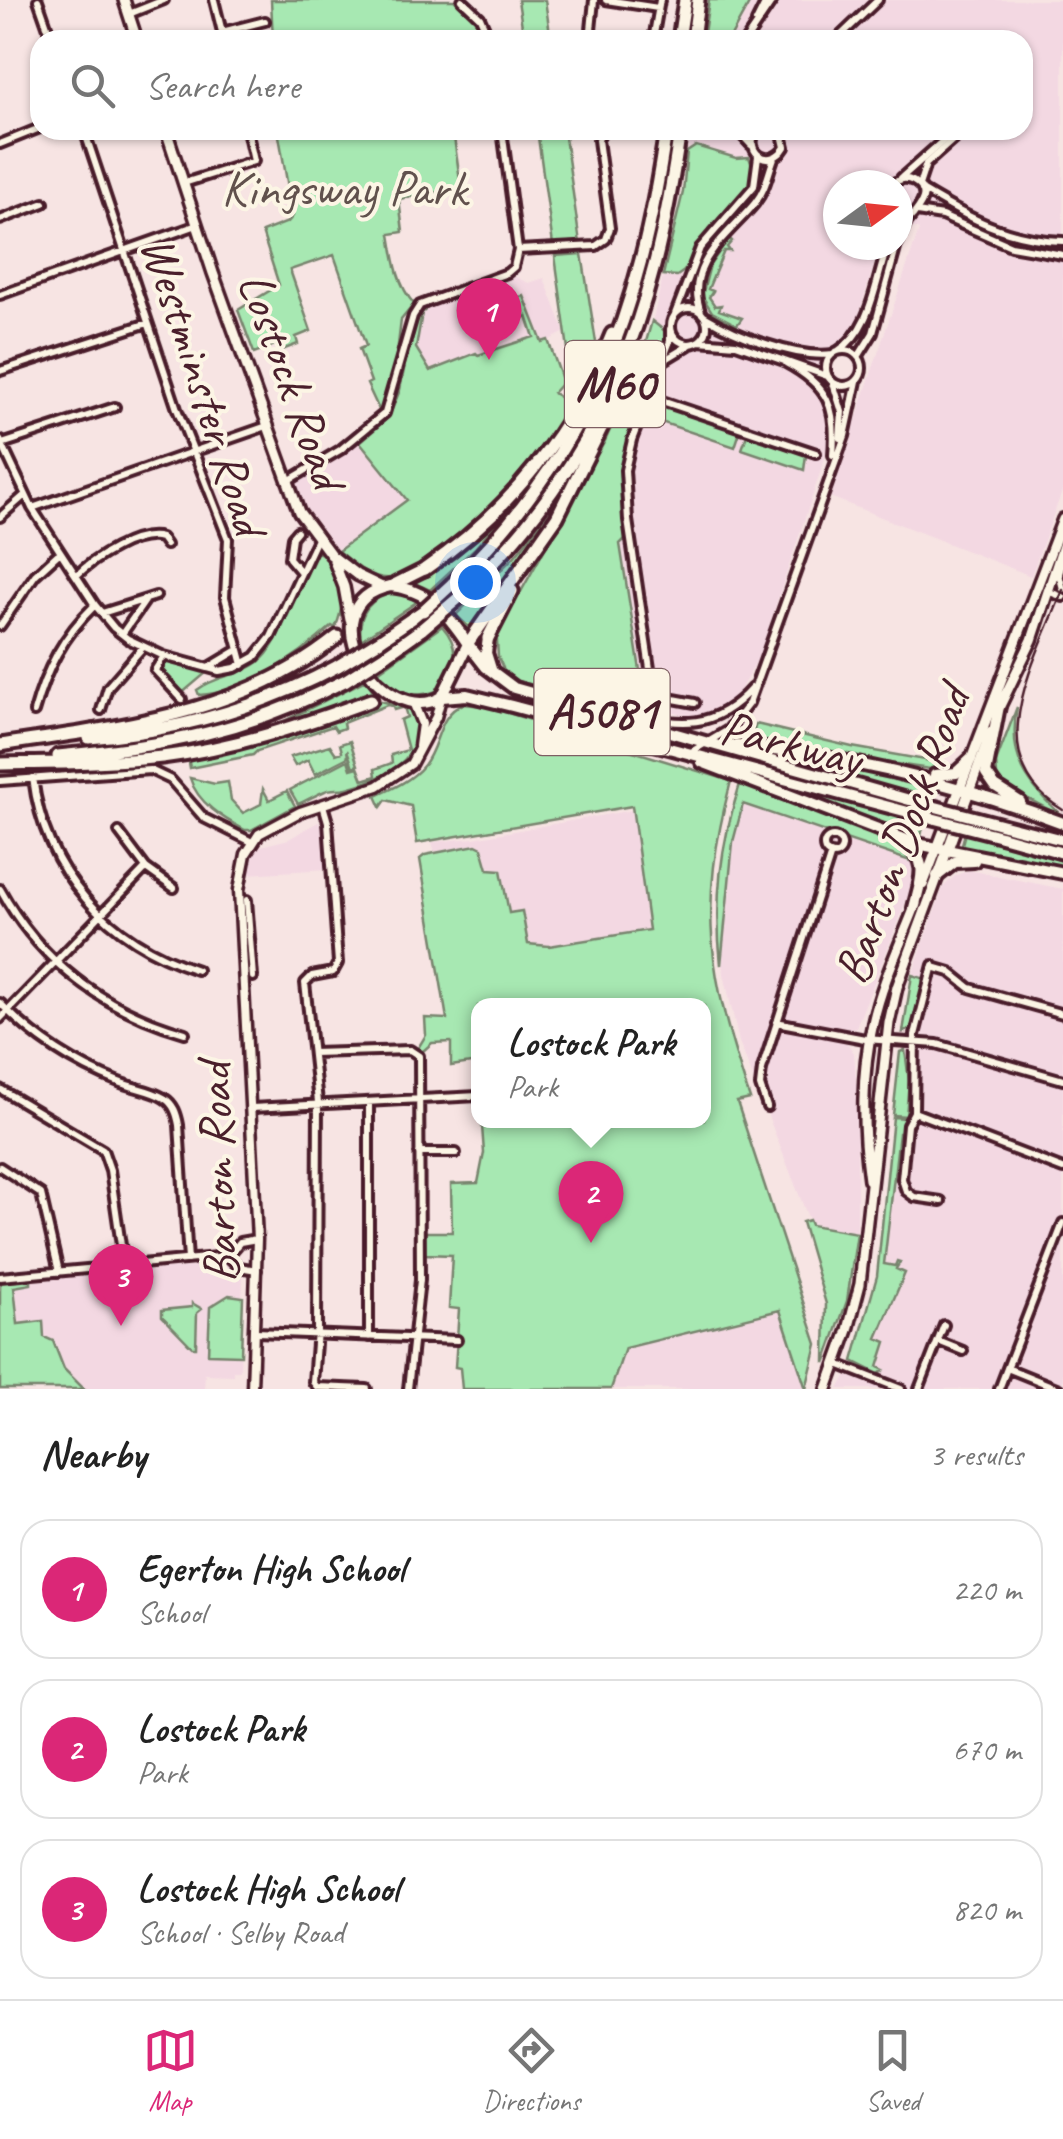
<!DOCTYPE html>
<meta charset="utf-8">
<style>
:root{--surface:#fff;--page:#f2f2f2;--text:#222;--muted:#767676;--line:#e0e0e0;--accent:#db2777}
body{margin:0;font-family:Caveat,sans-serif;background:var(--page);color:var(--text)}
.compass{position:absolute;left:823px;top:170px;width:90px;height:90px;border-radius:50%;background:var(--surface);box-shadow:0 2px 8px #0004;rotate:75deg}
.you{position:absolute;left:475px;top:582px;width:35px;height:35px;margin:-25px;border:8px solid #fff;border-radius:50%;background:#1a73e8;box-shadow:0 0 0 15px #1a73e833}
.badge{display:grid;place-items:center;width:65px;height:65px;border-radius:50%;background:var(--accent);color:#fff;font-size:32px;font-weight:700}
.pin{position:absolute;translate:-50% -82px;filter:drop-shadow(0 2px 5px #0008)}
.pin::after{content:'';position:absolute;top:52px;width:35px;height:30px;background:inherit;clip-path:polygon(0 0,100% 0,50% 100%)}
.popup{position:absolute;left:471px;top:998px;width:240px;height:130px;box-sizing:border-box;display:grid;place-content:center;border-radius:20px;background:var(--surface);filter:drop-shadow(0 2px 8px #0005);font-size:32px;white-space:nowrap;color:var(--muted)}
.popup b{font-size:38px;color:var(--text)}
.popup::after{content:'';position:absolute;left:50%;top:100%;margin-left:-20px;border:20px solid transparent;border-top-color:var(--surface)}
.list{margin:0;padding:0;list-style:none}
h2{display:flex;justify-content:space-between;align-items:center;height:130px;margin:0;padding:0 40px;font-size:42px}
h2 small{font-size:32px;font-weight:400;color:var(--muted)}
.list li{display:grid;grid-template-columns:65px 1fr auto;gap:30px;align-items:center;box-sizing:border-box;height:140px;margin:0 20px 20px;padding:0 20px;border:2px solid var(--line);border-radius:30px}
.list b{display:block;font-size:38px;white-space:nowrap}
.list p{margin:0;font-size:32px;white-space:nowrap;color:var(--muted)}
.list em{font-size:32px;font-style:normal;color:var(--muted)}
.icon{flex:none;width:55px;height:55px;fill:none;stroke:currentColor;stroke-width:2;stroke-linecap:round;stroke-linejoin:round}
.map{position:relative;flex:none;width:1063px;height:1389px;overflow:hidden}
.search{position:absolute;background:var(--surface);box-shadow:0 2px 8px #0004;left:30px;right:30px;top:30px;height:110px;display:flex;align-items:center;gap:25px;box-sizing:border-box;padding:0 35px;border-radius:30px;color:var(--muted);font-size:38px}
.sheet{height:610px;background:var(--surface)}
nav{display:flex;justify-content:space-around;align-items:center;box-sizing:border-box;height:140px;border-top:2px solid var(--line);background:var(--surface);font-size:28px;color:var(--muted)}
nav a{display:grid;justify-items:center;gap:5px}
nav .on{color:var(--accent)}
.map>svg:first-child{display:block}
.built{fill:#f3d8e2}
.green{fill:#a7e8b2;stroke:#78846e;stroke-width:2.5}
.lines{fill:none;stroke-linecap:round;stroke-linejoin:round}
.minor-casing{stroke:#4a1f2b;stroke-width:14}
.tertiary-casing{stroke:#4a1f2b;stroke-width:15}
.secondary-casing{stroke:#4a1f2b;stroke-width:16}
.trunk-casing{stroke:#4a1f2b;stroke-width:18}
.motorway-casing{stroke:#4a1f2b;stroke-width:19}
.minor{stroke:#fcf5e5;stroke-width:6}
.tertiary{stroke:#fcf5e5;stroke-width:8}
.secondary{stroke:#fcf5e5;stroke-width:9}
.trunk{stroke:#fcf5e5;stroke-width:10}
.motorway{stroke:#fcf5e5;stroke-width:11}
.tram{stroke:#4a1f2b;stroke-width:2.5}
.trunk-bridge-casing{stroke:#4a1f2b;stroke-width:18;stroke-linecap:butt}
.motorway-bridge-casing{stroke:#4a1f2b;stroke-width:19;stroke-linecap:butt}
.trunk-bridge{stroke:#fcf5e5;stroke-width:10}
.motorway-bridge{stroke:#fcf5e5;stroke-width:11}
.labels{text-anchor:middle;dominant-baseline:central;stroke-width:8;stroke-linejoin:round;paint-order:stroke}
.shield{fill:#fcf5e5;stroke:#7f5f63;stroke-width:2.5}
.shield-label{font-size:48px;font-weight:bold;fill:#4a1f2b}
.park-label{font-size:50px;fill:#61514d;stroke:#fcf5e5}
.street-label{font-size:50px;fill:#4a1f2b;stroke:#fcf5e5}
</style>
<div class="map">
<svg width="1063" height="1389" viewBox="0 0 1063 1389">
<rect width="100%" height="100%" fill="#f7e4e3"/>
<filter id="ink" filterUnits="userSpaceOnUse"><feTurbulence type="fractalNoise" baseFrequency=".01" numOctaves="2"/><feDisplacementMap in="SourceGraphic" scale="20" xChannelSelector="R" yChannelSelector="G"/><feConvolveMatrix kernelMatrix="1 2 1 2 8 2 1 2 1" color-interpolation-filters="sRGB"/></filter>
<g filter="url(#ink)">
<!-- built -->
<path class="built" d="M708,0H1063V489L1031,576L830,497L919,230L898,221V185H838V245H880L855,328L832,348L815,388L829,421V446L758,659L733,702L721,709L693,716L646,708L605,441L639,366L651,327L683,192L690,130H1023V40H703Z
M515,277L529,283L544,278L565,332L548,341L563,382L534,413L478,426L456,415L416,348L422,313L432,304Z
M360,442L407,500L338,551L303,504L294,483Z
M742,804L913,862L912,885L888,948L856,1027L848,1030L847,1043L854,1053L857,1091V1233L811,1225L739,1042L722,965L733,842Z
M633,810L649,931L549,946L528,944L522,912L509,913L501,870L488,869L484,852L476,845L435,852L432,842L474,838Z
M318,822L326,829L329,869L246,874L257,847L289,839Z
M969,870L1063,889V1163L922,1110L917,1101H906L907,1052L923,987L922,978L912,975L943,887L955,876Z
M900,1120L920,1121L1063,1175V1389H839L847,1375L867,1321L878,1269L882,1270Z
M214,1265L243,1276L240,1371H233V1375L205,1374L204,1389H0V1281Z
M781,1310L806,1389H611L624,1348Z"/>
<!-- green -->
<path class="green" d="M271,0H454L476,19L486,40H273Z
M518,0H545L551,40H524Z
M709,0H751L729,40H703Z
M278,130H453L461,188L399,199L403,232L390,234C394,259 397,284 414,304L401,320L395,370L380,412L367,384L371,382L359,349L366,346L334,255L290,270L311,331L296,337L298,344L282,350L280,343L254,353L238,310L279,285L262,232L288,222L293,216Z
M537,130H564L580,243L553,245Z
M696,146L736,158L749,157L754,171L752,182L703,237L684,271L677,276L663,275L683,192L687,152Z
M729,238L732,241L727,247L730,251H724L708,289L713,291L709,297L715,306L721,305L719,310L742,318L737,325L712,312L702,296L710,265Z
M582,254L598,355L575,400L555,256Z
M524,296L542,342L548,340L563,382L553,393L566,401C561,449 439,574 391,578C370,580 354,564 338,551L407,500L360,442L389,417L400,390L414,318L418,310L432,304L422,313L416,348L430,371L476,353L478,355L534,337L527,316L517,320L510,299Z
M652,321L666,332L663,347L652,368L627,439L621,470L625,539L620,544L646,708L515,681L501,670L503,668L498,657L497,641L494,640L605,441L639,366Z
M655,404L740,432L735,447L646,417L650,406Z
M747,435L806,455L804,470L742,449Z
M528,485L475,548L430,590L412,582L479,534Z
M566,492L536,541L472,630L456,615L514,557Z
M315,552L324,554C343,575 347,603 335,628L332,626C298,657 246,692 199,695L197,690C219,673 249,676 267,654C289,626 294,575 315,552Z
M396,593L418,601L361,640C357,614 370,596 396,593Z
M442,626C463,650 455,668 437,691C414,700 394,690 378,672Z
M164,656L206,673L180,695L157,673Z
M366,680L376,695L313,718L226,741L284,721Z
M381,701L415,710C428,758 386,778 347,788C339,790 331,788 325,791C318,794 307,800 298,804L290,790L348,760L351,769L358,767L363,780L376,776L375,769L392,763L391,755L408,750L400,720L407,717L404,707L394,710L393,706L387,705L343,723L344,728L336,731L333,726L257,751L253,755L190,768L188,757Z
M463,704L485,706L731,781C697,909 709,976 750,1099L737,1102L817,1344L806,1389L780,1310L625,1348L611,1389H462L460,1368L455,1367L459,1309L449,1308L452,1255L424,1254V1232H452L451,1184L478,1183L484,1153L482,1126L493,1124V1120H704V1006H478V1062L451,1066V1042L432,1043L422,1052L418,1048L426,1035L425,1018L447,1019L420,859L425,855L476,845L482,848L488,869L501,870L509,913L522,911L528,944L549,946L649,930L632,806L417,843L411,806L386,800L381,807L376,796C394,788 412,780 424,765C440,745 437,715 463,704Z
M1017,707C1007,760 1028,784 1063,817L1008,788L993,777L997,775L996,762Z
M756,724L852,747L948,764L949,769L943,771L757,743L751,740Z
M350,741L358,765L353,767L347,750L348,757L315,774L308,760L295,766L290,757L330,745L336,754L342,752L340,744Z
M798,759L935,784L933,798L797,764Z
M190,778L215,784L228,782L231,800L243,813L261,804L263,789L269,800L287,791L295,806L251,830H245C224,819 197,803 190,778Z
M766,778L924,823L921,836L765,782Z
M740,784C774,796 897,836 913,862L743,804L733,842L721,965C714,899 720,847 740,784Z
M965,833L1063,857V868L961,848Z
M912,975L922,978L923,987L911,1029L903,1032Z
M905,1050L909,1081L906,1116L893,1115L900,1052Z
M893,1117L905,1118L904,1133H899L884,1264L895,1266L897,1261L900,1262L896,1269L905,1273L877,1338L886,1342L878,1367L884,1370L879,1374L853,1361L877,1276Z
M809,1220L811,1225L857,1233L847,1301L825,1363L826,1304L802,1222Z
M31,1279V1284L14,1287L18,1324L43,1321L44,1337L53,1341L64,1369L84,1389H0V1281Z
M229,1295L243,1297L241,1355L208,1354L210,1307Z
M192,1303L202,1309L197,1313L196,1347H192L162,1316V1310L192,1307Z"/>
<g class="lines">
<defs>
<path id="minor" d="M38,0L52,40
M214,0L224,40
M462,0L480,17L490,40
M606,0L658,8
M129,14L164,0
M756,22L767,0
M222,32L265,21
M590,40L594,0
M653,40L660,0
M746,40L773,0
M836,40L878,0
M84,130L177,409L228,539L225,597L243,665
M737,130L751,145
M756,130C743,154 771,170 785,147L781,130
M0,144L40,128
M901,178L955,130
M184,183L254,161L247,130
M891,185C898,180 904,176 913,181C935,193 917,210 908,221C904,228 901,236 898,244
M919,185L926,164L964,130
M922,190C967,217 1008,240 1063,241
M917,212L942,216L1011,246L1063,255
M898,216L913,215
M0,220L44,203
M518,250L596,246L606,239L610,228L598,140L603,130
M0,295L197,225
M671 326a18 18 0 1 1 36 0a18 18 0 1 1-36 0Z
M701,312C683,264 729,235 755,203C766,189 768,174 774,158
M675,314L700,248L754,186L758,156
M704,316C735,335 796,359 833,354
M670,329V341L632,440L625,470L628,520L653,689L663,697L695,703
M699,341L736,344L827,376
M826 368a18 18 0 1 1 36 0a18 18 0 1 1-36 0Z
M838,351C872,329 875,281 888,245
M858,357L873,333L897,245
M663,361L691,344
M786,363C829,386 837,408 833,455
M0,371L148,323
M833,383L842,412L840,438
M647,396L816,453
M0,440L32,508L95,605L114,628L128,639L164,656L219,671L235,668L255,657L271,637L317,539
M2,444L115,407
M288,481L340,450L385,413L413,316L420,305L507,273L514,267L518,250L502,130
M32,508L267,426
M0,517L25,495
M297,531L292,537L289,558L300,571
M1063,560L1059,574L1063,589
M76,576C93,559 136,531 161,538L166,545
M1047,591L1063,597
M102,613L156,596
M0,626L35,575L59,553
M122,634L145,601
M164,656L155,670L182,699
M208,668L238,650
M602,709C664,718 704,742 752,688
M101,710L108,687L143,647
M34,712C46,669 63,636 95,605
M691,752L728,730L749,703L845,436L857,381
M33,778C45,873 107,941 197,970
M0,781L150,770L171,780L204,818L252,842
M323,805L328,822L338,963L333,972L312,976L305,983L318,1102L317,1330L313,1382L317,1387L367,1389
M119,832L146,868L174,888
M824 846a9 9 0 1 1 18 0a9 9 0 1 1-18 0Z
M0,889C41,963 104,1010 185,1033
M247,900L253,977
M933,965L915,1035L914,1112L907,1125L902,1179L906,1191L914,1197L941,1201
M933,967L950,972L970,988L1063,1014
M0,1003C33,1037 75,1065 119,1082C133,1088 151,1090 164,1098C174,1104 177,1114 179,1125L188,1260
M0,1019L146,868
M776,1022L865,1039L937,1044L1063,1080
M313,1053L410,1050L419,1056L420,1280L408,1389
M0,1089L103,1150L110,1170L124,1266
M369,1103V1337
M767,1107L760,1086L762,1069L831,854
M252,1108L478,1096
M914,1112L1063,1169
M419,1153H456
M0,1167L41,1194L59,1272
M257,1239L240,1242L228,1256L239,1267L257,1270
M0,1277L228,1256
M256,1332L457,1340
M938,1341L963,1351
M837,1364L901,1389
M1007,1368L1059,1389
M919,1389L944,1325
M999,1389L1063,1223"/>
<path id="tertiary" d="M413,702L422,724L419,746
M252,1389L257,1239L239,890L246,854L259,834L300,812L378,786L411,764L436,717L441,698"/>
<path id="secondary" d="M124,0L137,40
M166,130L213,273L299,512L331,555L357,575L382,587
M334,561L344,587L350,620
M997,712L1032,640L1063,546
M923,885L1063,519
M869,1180C862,1130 861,1072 873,1023C882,982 901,943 916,904
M827,1389L848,1330L860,1284L889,1023L897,987L991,732"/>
<path id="trunk" d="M395,584L425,569
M390,586C428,589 448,614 468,644L442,697C384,731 303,605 390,586Z
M476,632L468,644L486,667L514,688L913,801
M488,638L486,653L491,669
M442,697L467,695L512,706L908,812
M999,706L986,773L995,786L1020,802
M728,745C843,755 955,783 1063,823
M702,762L917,844L1063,873
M935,775L956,773L971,759
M1004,825L1063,840
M1001,836L1063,853
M905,845C931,860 920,883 914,908
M937,876L955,862L974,861"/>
<path id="motorway" d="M679,40L685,0
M693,40L698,0
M425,569C510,511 574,430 612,334
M452,584C589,453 640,314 666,130
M462,595C604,457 653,322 680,130
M476,632L557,517L620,390
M488,638L512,591
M379,641L423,611
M387,654L422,629
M89,738C178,731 260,708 338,666
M0,745C117,727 241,715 337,637
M58,756C166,746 248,731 346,680
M0,764C54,763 109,763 162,757C234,748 303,725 371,700"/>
</defs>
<!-- minor casing -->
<use href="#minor" class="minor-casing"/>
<!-- tertiary casing -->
<use href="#tertiary" class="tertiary-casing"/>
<!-- secondary casing -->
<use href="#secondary" class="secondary-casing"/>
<!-- trunk casing -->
<use href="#trunk" class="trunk-casing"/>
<!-- motorway casing -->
<use href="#motorway" class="motorway-casing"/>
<!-- minor -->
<use href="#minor" class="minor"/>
<!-- tertiary -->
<use href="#tertiary" class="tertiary"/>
<!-- secondary -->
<use href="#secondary" class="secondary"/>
<!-- trunk -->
<use href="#trunk" class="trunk"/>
<!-- motorway -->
<use href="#motorway" class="motorway"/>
<!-- tram -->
<path class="tram" d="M1063,590C1037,659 975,758 1063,810"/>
<defs>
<path id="trunk-bridge" d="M913,801L1004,825
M908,812L1001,836"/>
<path id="motorway-bridge" d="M423,611L452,584
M422,629L462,595
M338,666L379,641
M346,680L387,654"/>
</defs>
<!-- trunk-bridge casing -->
<use href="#trunk-bridge" class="trunk-bridge-casing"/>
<!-- motorway-bridge casing -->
<use href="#motorway-bridge" class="motorway-bridge-casing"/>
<!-- trunk-bridge -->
<use href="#trunk-bridge" class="trunk-bridge"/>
<!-- motorway-bridge -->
<use href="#motorway-bridge" class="motorway-bridge"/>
</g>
</g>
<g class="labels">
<!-- shield labels -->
<g class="shield">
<rect x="565" y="341" width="100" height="86" rx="8"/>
<rect x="534.5" y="669" width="135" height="86" rx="8"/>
</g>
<g class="shield-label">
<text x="615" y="384">M60</text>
<text x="602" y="712">A5081</text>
</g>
<!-- park labels -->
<g class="park-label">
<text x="344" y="188">Kingsway Park</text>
</g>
<!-- street labels -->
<g class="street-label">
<text transform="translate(292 380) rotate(70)">Lostock Road</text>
<text transform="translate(204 385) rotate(72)">Westminster Road</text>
<text transform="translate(791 743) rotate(14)">Parkway</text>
<text transform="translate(902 835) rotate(-70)">Barton Dock Road</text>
<text transform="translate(217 1173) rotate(-92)">Barton Road</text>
</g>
</g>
</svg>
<svg class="compass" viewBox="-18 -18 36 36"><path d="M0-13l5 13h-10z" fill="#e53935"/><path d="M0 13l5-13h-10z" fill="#767676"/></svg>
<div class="you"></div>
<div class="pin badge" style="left:489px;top:360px">1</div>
<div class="pin badge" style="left:591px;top:1243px">2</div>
<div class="popup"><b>Lostock Park</b>Park</div>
<div class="pin badge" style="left:121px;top:1326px">3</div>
<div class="search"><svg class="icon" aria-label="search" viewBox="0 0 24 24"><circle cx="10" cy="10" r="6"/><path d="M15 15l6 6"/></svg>Search here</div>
</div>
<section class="sheet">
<h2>Nearby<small>3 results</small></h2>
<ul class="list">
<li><span class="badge">1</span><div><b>Egerton High School</b><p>School</p></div><em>220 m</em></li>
<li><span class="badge">2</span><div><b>Lostock Park</b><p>Park</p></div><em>670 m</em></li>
<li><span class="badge">3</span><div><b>Lostock High School</b><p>School · Selby Road</p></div><em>820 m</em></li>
</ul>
</section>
<nav>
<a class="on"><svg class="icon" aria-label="map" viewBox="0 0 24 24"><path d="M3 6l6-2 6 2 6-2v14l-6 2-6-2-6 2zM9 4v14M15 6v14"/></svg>Map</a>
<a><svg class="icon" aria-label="directions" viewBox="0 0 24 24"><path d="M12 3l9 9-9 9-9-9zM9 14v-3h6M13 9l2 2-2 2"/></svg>Directions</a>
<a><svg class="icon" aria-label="saved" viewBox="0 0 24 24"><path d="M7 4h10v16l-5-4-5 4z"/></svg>Saved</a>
</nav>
